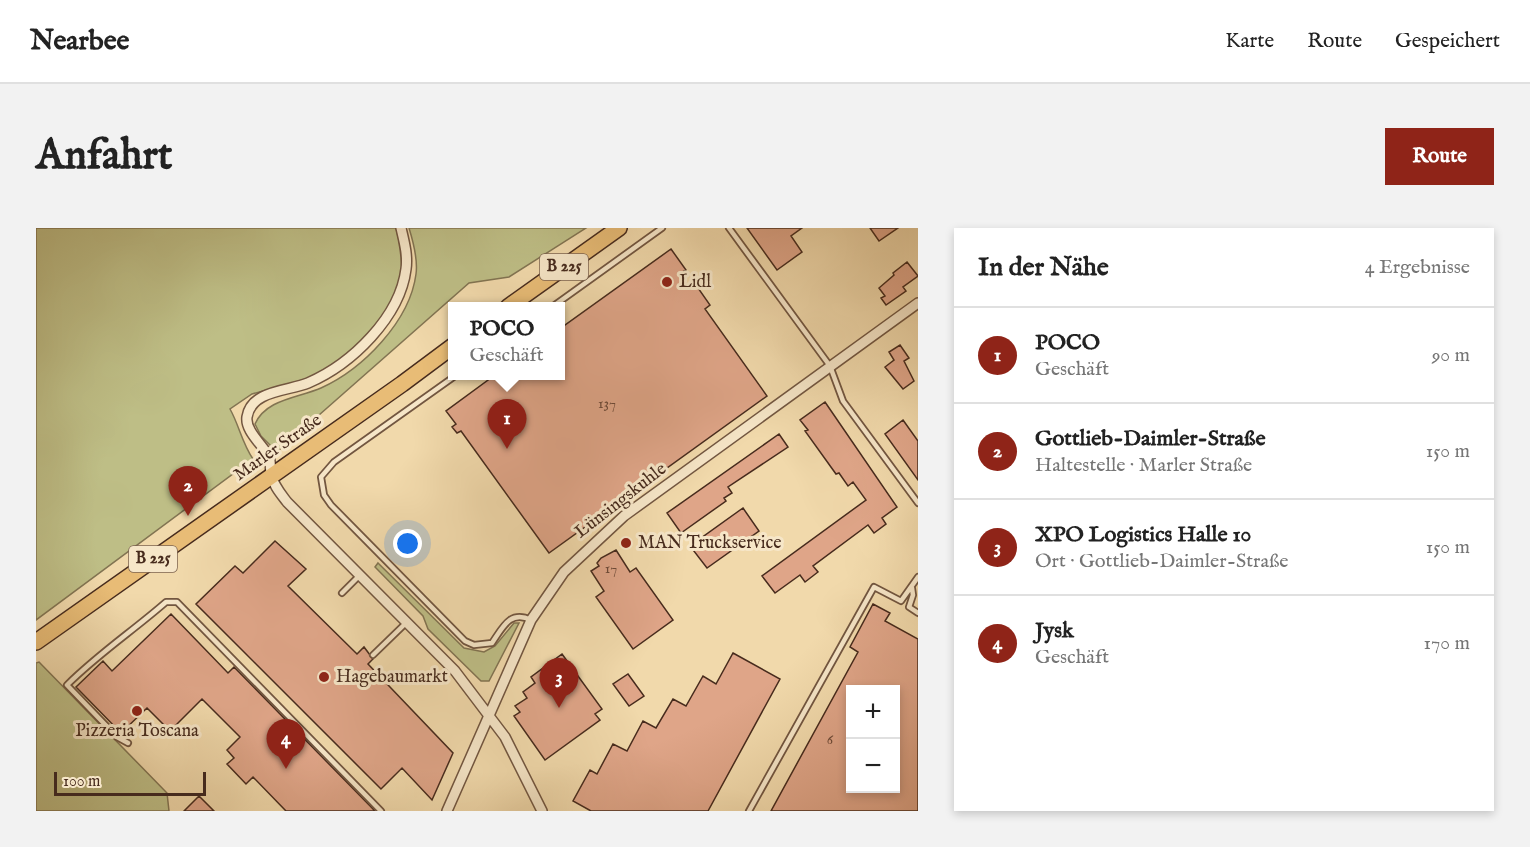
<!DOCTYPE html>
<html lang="de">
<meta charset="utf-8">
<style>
:root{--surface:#fff;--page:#f2f2f2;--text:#222;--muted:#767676;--line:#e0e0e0;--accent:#8f2418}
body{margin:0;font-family:"IM FELL English",serif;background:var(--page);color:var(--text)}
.controls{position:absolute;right:18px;bottom:18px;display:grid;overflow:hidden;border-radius:0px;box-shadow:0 3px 9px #0003}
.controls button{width:54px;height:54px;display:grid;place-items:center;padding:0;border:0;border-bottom:2px solid var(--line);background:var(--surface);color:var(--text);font:30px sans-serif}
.scale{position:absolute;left:18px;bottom:15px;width:152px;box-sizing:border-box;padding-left:6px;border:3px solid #472b1d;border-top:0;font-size:16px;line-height:21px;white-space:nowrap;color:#472b1d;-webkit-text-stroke:4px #f6e6c8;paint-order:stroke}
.you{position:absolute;left:372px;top:316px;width:21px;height:21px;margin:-15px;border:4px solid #fff;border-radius:50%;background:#1a73e8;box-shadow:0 0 0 9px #1a73e833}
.badge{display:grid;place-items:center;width:39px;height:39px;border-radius:50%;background:var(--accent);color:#fff;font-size:20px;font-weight:700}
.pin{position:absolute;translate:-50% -50px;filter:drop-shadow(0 2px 3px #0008)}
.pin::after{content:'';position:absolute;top:32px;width:21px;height:18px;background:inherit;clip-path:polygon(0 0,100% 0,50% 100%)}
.popup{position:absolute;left:412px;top:74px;width:117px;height:78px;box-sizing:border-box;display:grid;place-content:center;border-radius:0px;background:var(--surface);filter:drop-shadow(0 2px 4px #0005);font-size:20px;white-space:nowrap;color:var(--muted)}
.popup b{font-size:22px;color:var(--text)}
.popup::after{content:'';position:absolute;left:50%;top:100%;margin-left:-12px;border:12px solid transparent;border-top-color:var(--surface)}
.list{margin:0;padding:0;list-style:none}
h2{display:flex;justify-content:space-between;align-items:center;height:78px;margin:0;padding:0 24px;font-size:26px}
h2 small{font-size:20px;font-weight:400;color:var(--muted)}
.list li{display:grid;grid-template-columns:39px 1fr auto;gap:18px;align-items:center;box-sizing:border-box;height:96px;padding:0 24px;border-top:2px solid var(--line)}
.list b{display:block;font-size:22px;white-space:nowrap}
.list p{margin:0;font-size:20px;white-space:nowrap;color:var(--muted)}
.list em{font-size:20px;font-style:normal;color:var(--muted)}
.map{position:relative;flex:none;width:882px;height:583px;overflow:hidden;border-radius:0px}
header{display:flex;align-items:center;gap:36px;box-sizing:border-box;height:84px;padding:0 30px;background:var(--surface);border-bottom:2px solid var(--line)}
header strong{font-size:28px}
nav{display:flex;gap:33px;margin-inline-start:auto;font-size:21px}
.intro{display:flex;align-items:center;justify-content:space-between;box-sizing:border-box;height:144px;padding:0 36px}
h1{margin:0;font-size:42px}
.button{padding:15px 27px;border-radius:0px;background:var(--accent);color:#fff;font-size:21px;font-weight:700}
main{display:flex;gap:36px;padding:0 36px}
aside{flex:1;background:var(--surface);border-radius:0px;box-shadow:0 3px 9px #0003}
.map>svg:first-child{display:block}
.green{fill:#bebe86;stroke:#827452;stroke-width:1.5}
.building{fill:#dfa588;stroke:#472b1d;stroke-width:1.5;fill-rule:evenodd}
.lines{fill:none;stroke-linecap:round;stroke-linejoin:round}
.lane-casing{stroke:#725640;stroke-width:8}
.street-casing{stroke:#725640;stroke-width:12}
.primary-casing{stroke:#472b1d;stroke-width:18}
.lane{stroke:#f6e6c8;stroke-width:4.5}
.street{stroke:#f6e6c8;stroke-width:9}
.primary{stroke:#e8bc76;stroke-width:15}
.poi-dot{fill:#8f2418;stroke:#f6e6c8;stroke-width:2}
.labels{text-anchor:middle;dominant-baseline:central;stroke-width:6;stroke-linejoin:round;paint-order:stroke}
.number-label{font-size:15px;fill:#6d4a38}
.shield{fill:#f6e6c8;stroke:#7c6350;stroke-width:1.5}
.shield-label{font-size:16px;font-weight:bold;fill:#472b1d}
.poi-label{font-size:18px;fill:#472b1d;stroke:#f6e6c8;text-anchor:start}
.street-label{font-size:18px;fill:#472b1d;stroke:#f6e6c8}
</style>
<header>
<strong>Nearbee</strong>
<nav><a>Karte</a><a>Route</a><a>Gespeichert</a></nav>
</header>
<div class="intro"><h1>Anfahrt</h1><a class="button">Route</a></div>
<main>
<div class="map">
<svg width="882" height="583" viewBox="0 0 882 583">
<rect width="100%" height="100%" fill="#f1d9ab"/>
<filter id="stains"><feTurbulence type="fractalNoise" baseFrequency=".00333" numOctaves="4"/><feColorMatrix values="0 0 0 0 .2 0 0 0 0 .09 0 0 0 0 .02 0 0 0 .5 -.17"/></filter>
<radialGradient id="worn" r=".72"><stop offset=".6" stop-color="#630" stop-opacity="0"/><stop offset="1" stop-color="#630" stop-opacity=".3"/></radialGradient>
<!-- green -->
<path class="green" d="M0,0H360L368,34L363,62L350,86L332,107L303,133L277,149L216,166L194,181C203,197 206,215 217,231L0,392Z
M373,0H550L473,49L433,55L241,224L225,208L219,196C230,171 262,170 285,160C327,141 374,93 380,46C382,32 377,13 373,0Z
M342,335L428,420L448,424L459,418L478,395H483L453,453H445L392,401L387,388L339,339Z
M3,434L131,565L133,583H0V435Z"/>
<!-- building -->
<path class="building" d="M711,0H766L755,8L766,24L741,42Z
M834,0H862L843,13Z
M635,21L650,42L643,46L654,61L660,57L674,77L669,81L731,168L513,325L425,203L421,205L416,199L420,196L410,183L459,147H525V100Z
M871,34L882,48L867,59L870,63L850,77L845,70L849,68L843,60L858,47L857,45Z
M864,117L873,130L868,133L878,153L867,161L849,139L858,132L853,124Z
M789,174L861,279L846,290L850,296L838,305L832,297L777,338L782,344L769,354L764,347L739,365L726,348L830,272L817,254L812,258L803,245L800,246L769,203L772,202L764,192Z
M867,192L882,213V252L849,206Z
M743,206L752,219L692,259L696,265L688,270L690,273L645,305L631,285Z
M707,280L723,303L671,340L654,318Z
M239,313L270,341L252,358L321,426L328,419L337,431L332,436L417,525L396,572L366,540L345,561L160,376L199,338L207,345Z
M580,322L594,344L600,340L637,392L597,421L560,369L568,363L555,343L563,338L561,335L565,330Z
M837,376L854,385L849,393L882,411V583H735L822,424L814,419ZM814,462H860V561H814Z
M135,386L192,445L198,439L339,583H250L217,549L210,556L191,536L198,530L191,522L204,509L166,471L134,503L111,480L85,505L40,459L67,433L76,443Z
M697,425L744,451L672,583H555L537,573L554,542L561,546L577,516L591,523L607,493L620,500L637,471L650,478L667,448L680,456Z
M526,426L566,481L559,486L564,492L509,532L478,488L484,484L479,478L491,470L487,464L499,455L495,449Z
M592,446L608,468L593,478L577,456Z
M163,568L178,583H148Z"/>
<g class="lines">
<defs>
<path id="lane" d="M693,0L794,138L807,173L882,275
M516,79L626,0
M419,148L298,234L285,249L288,267L295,277L429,413L438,417L456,415C467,399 474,382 495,392
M876,360L877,367L873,379L882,385
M306,365L323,348
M337,427L371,394
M92,515L81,509L31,457C62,426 98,402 130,374H141L345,583
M713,583L838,359L865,373L882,349"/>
<path id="street" d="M365,0C368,13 372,27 370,41C364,89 316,136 272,155C253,163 215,162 211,189C209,203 227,217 233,229C235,234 234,240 235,246C237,257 245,266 251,274L419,443L469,509L506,583
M411,583L495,392L528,344L588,288L882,75"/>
<path id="primary" d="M472,79L583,0
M0,414L366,156L417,118"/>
</defs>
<!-- lane casing -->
<use href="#lane" class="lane-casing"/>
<!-- street casing -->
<use href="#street" class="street-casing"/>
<!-- primary casing -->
<use href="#primary" class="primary-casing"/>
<!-- lane -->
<use href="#lane" class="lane"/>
<!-- street -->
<use href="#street" class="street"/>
<!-- primary -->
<use href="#primary" class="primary"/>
</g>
<!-- markers -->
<g class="poi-dot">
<circle cx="631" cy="54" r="6"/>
<circle cx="590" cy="315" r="6"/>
<circle cx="288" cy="449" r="6"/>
<circle cx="101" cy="483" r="6"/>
</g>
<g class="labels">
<!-- number labels -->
<g class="number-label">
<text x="571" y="175">137</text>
<text x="575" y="340">17</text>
<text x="794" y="511">6</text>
</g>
<!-- shield labels -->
<g class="shield">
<rect x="504" y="26" width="48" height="26" rx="4.5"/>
<rect x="93" y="318" width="48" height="26" rx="4.5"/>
</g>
<g class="shield-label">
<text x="528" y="39">B 225</text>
<text x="117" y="331">B 225</text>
</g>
<!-- poi labels -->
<g class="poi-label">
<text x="643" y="54">Lidl</text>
<text x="602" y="315">MAN Truckservice</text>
<text x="300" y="449">Hagebaumarkt</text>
<text x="101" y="503" text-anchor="middle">Pizzeria Toscana</text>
</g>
<!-- street labels -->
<g class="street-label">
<text transform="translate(242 220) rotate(-35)">Marler Straße</text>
<text transform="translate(585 273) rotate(-38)">Lünsingskuhle</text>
</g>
</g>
<rect width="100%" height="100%" filter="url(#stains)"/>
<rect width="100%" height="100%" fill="url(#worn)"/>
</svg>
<div class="controls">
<button>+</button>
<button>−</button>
</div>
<div class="scale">100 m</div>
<div class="you"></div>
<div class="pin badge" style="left:471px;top:221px">1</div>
<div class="popup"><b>POCO</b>Geschäft</div>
<div class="pin badge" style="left:152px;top:288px">2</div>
<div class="pin badge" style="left:523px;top:480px">3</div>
<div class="pin badge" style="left:250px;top:541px">4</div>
</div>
<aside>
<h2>In der Nähe<small>4 Ergebnisse</small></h2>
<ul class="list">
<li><span class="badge">1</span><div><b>POCO</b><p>Geschäft</p></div><em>90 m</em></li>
<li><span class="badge">2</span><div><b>Gottlieb-Daimler-Straße</b><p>Haltestelle · Marler Straße</p></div><em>150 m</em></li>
<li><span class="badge">3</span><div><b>XPO Logistics Halle 10</b><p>Ort · Gottlieb-Daimler-Straße</p></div><em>150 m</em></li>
<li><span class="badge">4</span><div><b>Jysk</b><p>Geschäft</p></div><em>170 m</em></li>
</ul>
</aside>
</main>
